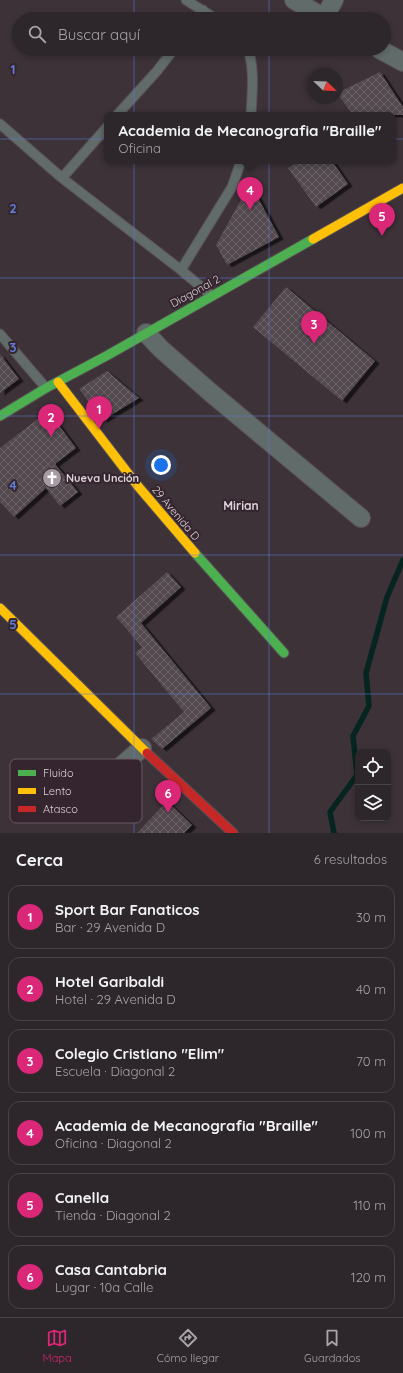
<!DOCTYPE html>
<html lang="es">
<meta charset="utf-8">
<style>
:root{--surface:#2d262a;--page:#352e32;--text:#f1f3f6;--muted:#a7a5a8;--line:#484347;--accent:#db2777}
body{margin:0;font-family:Quicksand,sans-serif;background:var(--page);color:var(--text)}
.controls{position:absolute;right:12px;bottom:12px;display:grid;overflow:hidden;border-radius:8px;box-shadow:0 2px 6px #0003}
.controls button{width:36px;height:36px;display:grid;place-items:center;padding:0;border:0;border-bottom:1px solid var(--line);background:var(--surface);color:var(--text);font:20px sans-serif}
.compass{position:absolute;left:307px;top:68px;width:36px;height:36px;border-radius:50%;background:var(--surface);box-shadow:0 2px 6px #0003;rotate:113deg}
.you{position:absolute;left:161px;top:465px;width:14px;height:14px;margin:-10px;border:3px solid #fff;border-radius:50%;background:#1a73e8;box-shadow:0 0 0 6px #1a73e833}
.badge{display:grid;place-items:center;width:26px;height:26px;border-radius:50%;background:var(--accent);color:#fff;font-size:13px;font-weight:700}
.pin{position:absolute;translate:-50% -33px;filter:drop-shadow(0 1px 2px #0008)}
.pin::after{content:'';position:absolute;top:21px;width:14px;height:12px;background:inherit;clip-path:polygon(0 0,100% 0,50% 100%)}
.popup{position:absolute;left:104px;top:112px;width:292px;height:52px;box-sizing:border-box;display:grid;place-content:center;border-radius:8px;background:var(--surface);filter:drop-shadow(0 1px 3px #0005);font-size:13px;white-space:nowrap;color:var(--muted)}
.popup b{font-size:15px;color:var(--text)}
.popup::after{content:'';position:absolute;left:50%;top:100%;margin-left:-8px;border:8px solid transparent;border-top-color:var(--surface)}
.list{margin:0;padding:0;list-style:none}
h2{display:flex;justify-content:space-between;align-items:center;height:52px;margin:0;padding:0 16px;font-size:17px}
h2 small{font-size:13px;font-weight:400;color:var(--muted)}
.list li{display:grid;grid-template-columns:26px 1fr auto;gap:12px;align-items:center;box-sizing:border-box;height:64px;margin:0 8px 8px;padding:0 8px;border:1px solid var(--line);border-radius:12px}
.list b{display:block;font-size:15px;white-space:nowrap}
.list p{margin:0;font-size:13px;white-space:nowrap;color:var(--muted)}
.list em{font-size:13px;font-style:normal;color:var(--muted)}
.icon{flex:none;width:22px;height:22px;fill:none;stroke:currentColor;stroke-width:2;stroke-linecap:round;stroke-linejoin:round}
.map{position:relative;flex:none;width:403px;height:833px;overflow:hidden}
.search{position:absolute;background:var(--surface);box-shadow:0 2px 6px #0003;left:12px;right:12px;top:12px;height:44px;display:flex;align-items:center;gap:10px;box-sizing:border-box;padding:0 14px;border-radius:22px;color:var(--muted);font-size:15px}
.sheet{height:484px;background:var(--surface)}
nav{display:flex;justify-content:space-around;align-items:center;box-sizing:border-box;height:56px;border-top:1px solid var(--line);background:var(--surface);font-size:11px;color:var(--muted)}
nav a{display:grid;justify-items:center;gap:2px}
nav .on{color:var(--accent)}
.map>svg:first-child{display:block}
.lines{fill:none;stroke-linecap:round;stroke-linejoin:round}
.stream{stroke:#062420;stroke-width:5.5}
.building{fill:url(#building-cross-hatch);filter:url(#shadow)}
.lane-casing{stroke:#595055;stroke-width:11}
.street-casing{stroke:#595055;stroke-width:20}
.fast-casing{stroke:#595055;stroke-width:11}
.slow-casing{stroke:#595055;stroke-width:11}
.jam-casing{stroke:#595055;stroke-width:11}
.lane{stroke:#616b69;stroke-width:9}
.street{stroke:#616b69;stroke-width:18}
.fast{stroke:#4caf50;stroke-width:9}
.slow{stroke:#ffc107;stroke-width:9}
.jam{stroke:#c62828;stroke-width:9}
.grid{fill:none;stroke:#617dd9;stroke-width:1;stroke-opacity:0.55}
.labels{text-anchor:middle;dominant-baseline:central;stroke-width:4;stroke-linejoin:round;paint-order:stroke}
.street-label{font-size:11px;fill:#dfd4db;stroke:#35252f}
.poi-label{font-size:11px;font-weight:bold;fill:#dfd4db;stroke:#35252f;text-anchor:start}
.neighbourhood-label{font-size:12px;font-weight:bold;fill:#dfd4db;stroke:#35252f}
.key{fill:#35252f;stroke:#685a63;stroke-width:1}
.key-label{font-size:11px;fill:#dfd4db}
.grid-label{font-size:13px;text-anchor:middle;font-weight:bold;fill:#617dd9;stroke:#35252f;stroke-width:4;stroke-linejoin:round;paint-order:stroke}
</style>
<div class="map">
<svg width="403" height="833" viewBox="0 0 403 833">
<defs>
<pattern id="building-cross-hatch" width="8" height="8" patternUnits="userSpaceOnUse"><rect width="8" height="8" fill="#524a4f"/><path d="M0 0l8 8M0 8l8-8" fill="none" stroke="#6a6368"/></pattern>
<filter id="shadow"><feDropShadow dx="4.5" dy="2.5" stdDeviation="0" flood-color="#0009"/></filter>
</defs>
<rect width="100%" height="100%" fill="#3c3238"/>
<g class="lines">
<!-- stream -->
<path class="stream" d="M334,833L330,812L357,775L353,736L369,706L366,673L387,597L403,560"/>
</g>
<!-- building -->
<path class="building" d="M380,72L403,107V115H353L337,93Z
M299,161H332L348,184L316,207L288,168Z
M250,183L279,237L227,265L216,245Z
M286,287L375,361L342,401L253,327Z
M0,354L19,379L0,393Z
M107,371L139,398L103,420L79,389Z
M48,411L76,448L55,464L78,492L60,506L46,488L14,517L0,502V448Z
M167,572L181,587L141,623L211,708L162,749L151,739L184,712L135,653L142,647L116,617Z
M167,801L192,825L184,833H137Z"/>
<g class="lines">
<defs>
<path id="lane" d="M186,0L216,19
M197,19L203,10
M248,49C255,70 252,93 251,115
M117,115L157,71L174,49
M0,124L62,178L181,270L212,296
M62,178L107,127
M181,270L232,187L241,161
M0,334L46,388"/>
<path id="street" d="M294,0L326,19
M324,18L334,0
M379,49L403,62
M146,333L161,349L210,392L361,518
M87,796L142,748"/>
<path id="fast" d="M0,416L46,388L108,355L313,239
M195,553L284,653"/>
<path id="slow" d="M313,239L403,188
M58,382L137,485L195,553
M0,608L147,753"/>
<path id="jam" d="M147,753L233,833"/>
</defs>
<!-- lane casing -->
<use href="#lane" class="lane-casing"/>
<!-- street casing -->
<use href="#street" class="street-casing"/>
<!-- fast casing -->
<use href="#fast" class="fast-casing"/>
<!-- slow casing -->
<use href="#slow" class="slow-casing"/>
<!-- jam casing -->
<use href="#jam" class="jam-casing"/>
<!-- lane -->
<use href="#lane" class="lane"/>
<!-- street -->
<use href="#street" class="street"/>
<!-- fast -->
<use href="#fast" class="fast"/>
<!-- slow -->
<use href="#slow" class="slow"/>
<!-- jam -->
<use href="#jam" class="jam"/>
</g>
<!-- grid -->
<path class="grid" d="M134,0V19M269,0V19M134,49V833M269,49V833M0,139H403M0,278H403M0,416H403M0,555H403M0,694H403"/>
<!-- icons -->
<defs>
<symbol id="church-disc" viewBox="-11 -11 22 22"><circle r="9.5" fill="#a69ba2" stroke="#35252f"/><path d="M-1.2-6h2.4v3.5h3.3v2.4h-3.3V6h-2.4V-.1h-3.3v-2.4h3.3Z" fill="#fff"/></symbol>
</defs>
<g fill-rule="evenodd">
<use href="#church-disc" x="41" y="467" width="22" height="22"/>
</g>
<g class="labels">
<!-- street labels -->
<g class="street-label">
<text transform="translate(195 291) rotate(-29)">Diagonal 2</text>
<text transform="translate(176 513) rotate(50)">29 Avenida D</text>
</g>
<!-- poi labels -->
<g class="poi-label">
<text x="66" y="478">Nueva Unción</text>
</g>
<!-- neighbourhood labels -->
<g class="neighbourhood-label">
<text x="241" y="505">Mirian</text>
</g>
</g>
<!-- legend -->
<rect x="10" y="759" width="132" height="64" rx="6" class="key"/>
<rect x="18" y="770" width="18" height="6" fill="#4caf50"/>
<rect x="18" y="788" width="18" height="6" fill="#ffc107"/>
<rect x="18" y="806" width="18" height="6" fill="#c62828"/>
<g class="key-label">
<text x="43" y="777">Fluido</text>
<text x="43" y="795">Lento</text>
<text x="43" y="813">Atasco</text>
</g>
<g class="grid-label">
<text x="13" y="74">1</text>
<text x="13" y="213">2</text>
<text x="13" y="352">3</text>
<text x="13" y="490">4</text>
<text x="13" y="629">5</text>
</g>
</svg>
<div class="controls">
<button><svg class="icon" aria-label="locate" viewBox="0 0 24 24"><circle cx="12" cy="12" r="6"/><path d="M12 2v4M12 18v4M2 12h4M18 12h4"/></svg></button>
<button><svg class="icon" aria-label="layers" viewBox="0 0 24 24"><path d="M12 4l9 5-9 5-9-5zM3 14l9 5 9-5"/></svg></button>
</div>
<svg class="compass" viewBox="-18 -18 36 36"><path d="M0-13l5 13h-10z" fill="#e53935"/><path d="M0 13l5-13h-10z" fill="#a7a5a8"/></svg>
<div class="you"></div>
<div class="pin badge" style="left:99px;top:429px">1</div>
<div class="pin badge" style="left:51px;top:437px">2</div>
<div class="pin badge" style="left:314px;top:344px">3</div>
<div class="pin badge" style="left:250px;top:210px">4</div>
<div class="popup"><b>Academia de Mecanografia &quot;Braille&quot;</b>Oficina</div>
<div class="pin badge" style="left:382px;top:236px">5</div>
<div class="pin badge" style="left:168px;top:813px">6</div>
<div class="search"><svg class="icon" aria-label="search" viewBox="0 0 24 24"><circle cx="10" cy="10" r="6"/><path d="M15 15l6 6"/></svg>Buscar aquí</div>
</div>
<section class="sheet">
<h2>Cerca<small>6 resultados</small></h2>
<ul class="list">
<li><span class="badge">1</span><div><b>Sport Bar Fanaticos</b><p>Bar · 29 Avenida D</p></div><em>30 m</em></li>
<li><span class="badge">2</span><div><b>Hotel Garibaldi</b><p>Hotel · 29 Avenida D</p></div><em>40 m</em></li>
<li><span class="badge">3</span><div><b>Colegio Cristiano &quot;Elim&quot;</b><p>Escuela · Diagonal 2</p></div><em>70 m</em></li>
<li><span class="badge">4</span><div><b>Academia de Mecanografia &quot;Braille&quot;</b><p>Oficina · Diagonal 2</p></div><em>100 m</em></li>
<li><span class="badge">5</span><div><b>Canella</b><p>Tienda · Diagonal 2</p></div><em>110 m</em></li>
<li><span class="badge">6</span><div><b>Casa Cantabria</b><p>Lugar · 10a Calle</p></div><em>120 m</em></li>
</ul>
</section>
<nav>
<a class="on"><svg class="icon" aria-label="map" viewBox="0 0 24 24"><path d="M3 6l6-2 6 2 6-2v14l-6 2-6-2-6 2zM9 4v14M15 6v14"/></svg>Mapa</a>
<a><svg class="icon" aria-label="directions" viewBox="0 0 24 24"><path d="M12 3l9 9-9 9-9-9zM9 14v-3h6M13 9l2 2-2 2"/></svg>Cómo llegar</a>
<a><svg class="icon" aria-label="saved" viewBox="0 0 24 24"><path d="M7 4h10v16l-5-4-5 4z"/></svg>Guardados</a>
</nav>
